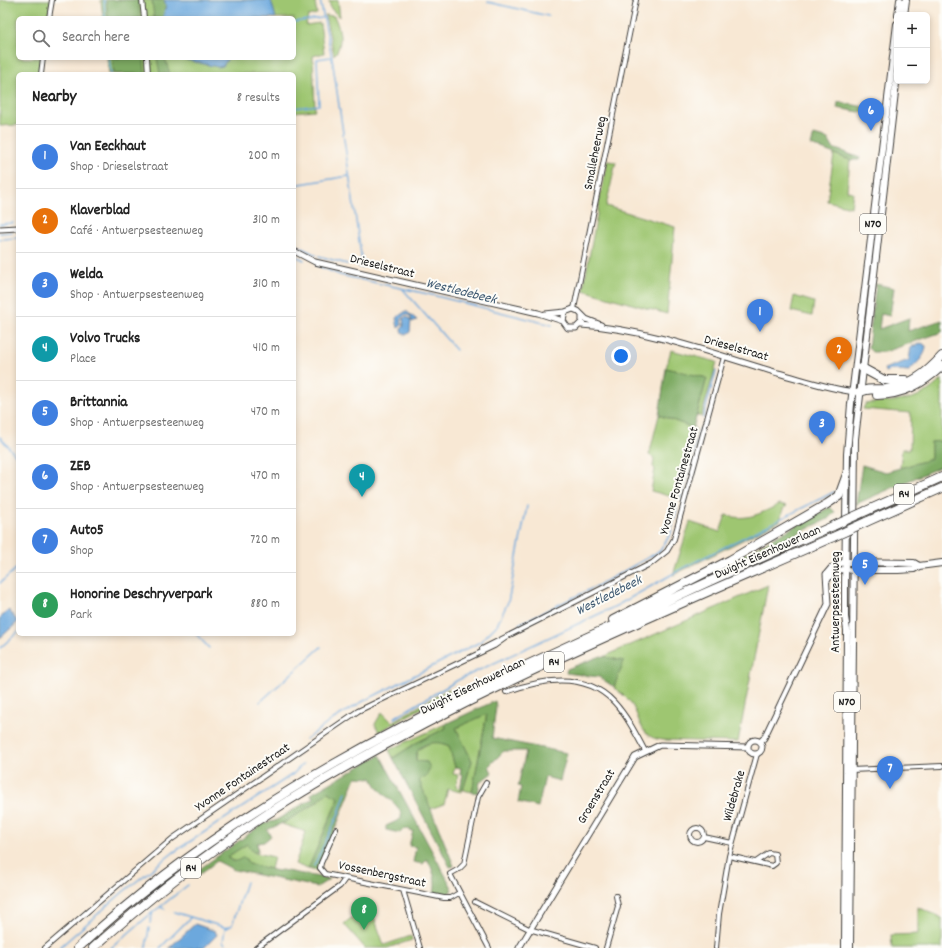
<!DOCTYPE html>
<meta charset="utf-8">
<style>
:root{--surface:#fff;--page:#f6f6f6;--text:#222;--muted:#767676;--line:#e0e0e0;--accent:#d93025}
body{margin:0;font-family:Dekko,sans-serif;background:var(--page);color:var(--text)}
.controls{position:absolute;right:12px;top:12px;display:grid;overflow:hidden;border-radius:6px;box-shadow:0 2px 6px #0003}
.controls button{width:36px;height:36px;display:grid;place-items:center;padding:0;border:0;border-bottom:1px solid var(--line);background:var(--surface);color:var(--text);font:20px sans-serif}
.you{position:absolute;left:621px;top:356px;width:14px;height:14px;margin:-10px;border:3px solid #fff;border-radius:50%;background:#1a73e8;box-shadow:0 0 0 6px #1a73e833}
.badge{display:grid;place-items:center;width:26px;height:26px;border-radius:50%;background:var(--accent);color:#fff;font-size:13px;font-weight:700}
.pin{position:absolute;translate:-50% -33px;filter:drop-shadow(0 1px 2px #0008)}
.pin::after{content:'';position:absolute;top:21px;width:14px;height:12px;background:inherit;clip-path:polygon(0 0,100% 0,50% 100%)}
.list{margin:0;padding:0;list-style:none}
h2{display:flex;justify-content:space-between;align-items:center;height:52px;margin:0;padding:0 16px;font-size:17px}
h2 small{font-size:13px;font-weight:400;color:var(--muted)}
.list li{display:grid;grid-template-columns:26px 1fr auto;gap:12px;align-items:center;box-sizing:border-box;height:64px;padding:0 16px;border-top:1px solid var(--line)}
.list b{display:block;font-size:15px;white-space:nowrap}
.list p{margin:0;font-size:13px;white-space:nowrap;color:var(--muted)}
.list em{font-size:13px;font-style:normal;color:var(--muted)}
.icon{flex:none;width:22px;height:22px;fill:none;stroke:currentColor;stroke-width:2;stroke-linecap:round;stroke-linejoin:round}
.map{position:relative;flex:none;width:942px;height:948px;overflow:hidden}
.search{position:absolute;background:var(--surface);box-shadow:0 2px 6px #0003;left:16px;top:16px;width:280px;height:44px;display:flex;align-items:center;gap:10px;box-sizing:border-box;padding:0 14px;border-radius:6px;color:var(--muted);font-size:15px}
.panel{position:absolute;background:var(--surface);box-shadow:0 2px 6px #0003;left:16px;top:72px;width:280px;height:564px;border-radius:6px}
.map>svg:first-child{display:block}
.green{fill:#9ec671;stroke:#5d7146}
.forest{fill:#7eab63;stroke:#4d6440}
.water{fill:#6ca8dd;stroke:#44627c}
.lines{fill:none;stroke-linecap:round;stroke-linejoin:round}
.stream{stroke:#6ca8dd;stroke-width:1.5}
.minor-casing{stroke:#3d3b38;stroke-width:6}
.tertiary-casing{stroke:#3d3b38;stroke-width:7}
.primary-casing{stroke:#3d3b38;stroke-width:8}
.motorway-casing{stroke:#3d3b38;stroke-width:10}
.minor{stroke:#fff;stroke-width:4}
.tertiary{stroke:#fff;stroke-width:5}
.primary{stroke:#fff;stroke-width:6}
.motorway{stroke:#fff;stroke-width:8}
.motorway-bridge-casing{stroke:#3d3b38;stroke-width:10;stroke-linecap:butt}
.motorway-bridge{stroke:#fff;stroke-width:8}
.labels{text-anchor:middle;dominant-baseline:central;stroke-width:4;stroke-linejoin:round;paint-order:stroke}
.shield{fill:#fdfcf7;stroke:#605f5e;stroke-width:1}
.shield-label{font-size:12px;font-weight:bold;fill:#1c1c1c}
.street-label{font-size:13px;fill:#1c1c1c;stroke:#fdfcf7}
.water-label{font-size:14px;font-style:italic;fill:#405b73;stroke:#fdfcf7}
</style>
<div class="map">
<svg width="942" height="948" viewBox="0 0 942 948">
<rect width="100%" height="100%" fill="#fdfcf7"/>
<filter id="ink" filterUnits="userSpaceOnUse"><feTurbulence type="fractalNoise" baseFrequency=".025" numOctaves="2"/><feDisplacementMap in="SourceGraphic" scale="8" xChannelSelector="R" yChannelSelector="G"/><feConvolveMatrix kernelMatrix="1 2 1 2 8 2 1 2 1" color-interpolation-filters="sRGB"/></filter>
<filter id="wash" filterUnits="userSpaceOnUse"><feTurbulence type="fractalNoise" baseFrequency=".012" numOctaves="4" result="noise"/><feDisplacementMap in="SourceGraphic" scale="16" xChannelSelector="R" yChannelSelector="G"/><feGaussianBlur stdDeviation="0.9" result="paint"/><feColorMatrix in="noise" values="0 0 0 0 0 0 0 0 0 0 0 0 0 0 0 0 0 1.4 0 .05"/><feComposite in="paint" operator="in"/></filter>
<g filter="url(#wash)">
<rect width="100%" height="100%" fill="#f8e8d4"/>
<!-- green -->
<path class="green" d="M0,0H51L48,18H18V58H42L39,74H18V125L0,126Z
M101,0H318L315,2L317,14L308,16L306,25L320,23L324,53L313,56L315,110L294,112V74H109L107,58H294V18H103Z
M338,0L340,17L331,9L329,1Z
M325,15L334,16C340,28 344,45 334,55Z
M834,154L850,160L847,191L853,192L851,207L827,201Z
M607,161L616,162L606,206L675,227L667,314L583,290Z
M794,296L814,302L812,316L791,311Z
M671,350L717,362L701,417L697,415L707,378L666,368Z
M942,379V441L931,442V459L900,468L902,449H910L911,413L863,409L865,404C898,399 916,405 942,379Z
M659,415L696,429L677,498L651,491L655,469L653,467L654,458L649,455Z
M780,504L787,506L783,509L780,521L673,575L690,522L720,532L726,515C747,522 761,513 780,504Z
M768,585L738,742L662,740C639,737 642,722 632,705C628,698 620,693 614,687L623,661L603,657Z
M449,689L450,692L379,732L375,724L382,712L392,722Z
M487,713L472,792L463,790L472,761L456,728Z
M445,724L446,728L416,743L393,758L389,750Z
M431,742H438L449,746L455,767L453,774L458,775L456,786L461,790V792L448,789L444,804L430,809L419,780L426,776L427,762L416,761L417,750Z
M328,792L339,797L308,869L295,864L306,832L282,824L317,802Z
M247,844L255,853L274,857L271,869L249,864L246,859H241L236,862L227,857Z
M918,907L942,918V948H892L891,935L918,934Z
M357,913L374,917L384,945L411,936L412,940L387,948H365L344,924Z"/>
<!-- forest -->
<path class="forest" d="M106,0H138L140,18H108Z
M152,0H164L166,5L163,18H154Z
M112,58H144L145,74H114Z
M157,58H165L170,74H160Z
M838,102L881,110V116L837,108Z
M814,135L828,139L833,148L860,158L859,160H850L811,145Z
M876,284L894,288L890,316L881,314L879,329L909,318L908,331L942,320V332L885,352H872L868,348Z
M666,368L707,378L693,428L659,415Z
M942,441V466L856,504L862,465L886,472L931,459V442Z
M830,507L835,512L828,519L743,560L741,556Z
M601,656L624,661L614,687L599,677L566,673L567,669Z
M495,701L496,706L492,738L567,753L560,781L545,777L538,807L518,802L521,787L518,786L526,751H504L489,766L492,773L480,782L478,793L472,792L487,714L456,728L472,761L463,790L460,789L463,774H460L461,768L455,767L449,746C437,739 413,743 416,761L427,762L430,768L426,776L419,780L454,866L450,867L393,758L416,743L446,728L445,724Z
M380,755L451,886L452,890C447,896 442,895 434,893C437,881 433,869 427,859L423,864L413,862L416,847L409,846L413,831L405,828L400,833L386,830V826L401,819C403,806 386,798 379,789C376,786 374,782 372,778L356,777L340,817L317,871L308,869L339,798L328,792C310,808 289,821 267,830L271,836L264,842L257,843L258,852H253L247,844L227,857C233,864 237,861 244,857L249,864L278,871L281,870L330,879L317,887L234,870L217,861L196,877L194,873L264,823L275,821L313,798L311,794Z"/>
<!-- water -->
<path class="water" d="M164,0H271L276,18H163L166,5Z
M177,58H228L223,66L218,67Z
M406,311L417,320L412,322L411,317L406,314L401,319L402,325L398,328L396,318Z
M406,316L411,320L410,332L406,335L402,333L401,329L404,326L403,319Z
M922,343L926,346C926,356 916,364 909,371L891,370L885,372L884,369L909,360L911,347Z
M9,610L18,622L0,638V618Z
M195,924L215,931L217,935L204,948H169Z"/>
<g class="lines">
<!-- stream -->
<path class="stream" d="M104,0L105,18
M320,0L332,58L363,268L359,267
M488,2L548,16
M294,22L322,18
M109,58L111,74
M294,108L319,105L317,59L331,57
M294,185L349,176
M0,224L13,223
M0,233L12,232
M0,239L18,238
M294,244L316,255
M294,255L304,260
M319,256L347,264
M316,265L340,275L428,294L552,325
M402,288L456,350
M703,418L716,371
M0,437L18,458
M680,500L700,429
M0,583L18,567
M519,624L599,585L660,551L671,533L677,508
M196,634L209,648
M0,648L18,632
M260,702L321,647
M394,718L458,680L616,606L685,567L834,492
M306,739L332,720L360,703L480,642L497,625L508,602L527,506
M314,866L339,813L346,792
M160,907L188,885
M174,912L227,928L232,925L246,882
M150,923L153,912L160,907L165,909
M225,944L223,942L225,928
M59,948L123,892L174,852L293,774L303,764
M111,948L153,912
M146,948L149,928
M160,948L191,917"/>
</g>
</g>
<g filter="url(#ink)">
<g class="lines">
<defs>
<path id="minor" d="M142,0L144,18
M49,18L52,0
M147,58L148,74
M41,74L43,58
M574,309L636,0
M482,649L652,563L667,551L674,539L724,357
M506,692C541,679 585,671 614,702C627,716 636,734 645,751
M851,770L942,766
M486,783L478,797L464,864L459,869L450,874L489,948
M690 835a7 7 0 1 1 14 0a7 7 0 1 1-14 0Z
M336,829L321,863L320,868L325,874L444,898H450L459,893
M704,837L732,843
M729,856L772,866L776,863L775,854L769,853L756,862
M403,890L420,948
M475,902L529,929L595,948
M45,948L172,839L358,711L494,646L508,636
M256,948L340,886L345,879
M606,948L618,906L616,896
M716,948L719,914L729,856L757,754"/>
<path id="tertiary" d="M0,229L18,228
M294,251L315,262L538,313L563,321
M545,314L565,312
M582,315V322L576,328H568L563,321L565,312L573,309L578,311L586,319L601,325
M581,325C647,329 714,354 778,373C804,380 829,389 855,392
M827,581C832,572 835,569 846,570
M748 747a7 7 0 1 1 14 0a7 7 0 1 1-14 0Z
M760,742L764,738L828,604L826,574L831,568L846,561
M519,948L635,757L660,745L748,747"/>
<path id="primary" d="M898,15L900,0
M904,15L906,0
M849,562L914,563L919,566
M851,570H898L914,569L919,566L942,563
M845,948L847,630L845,617V587L847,454L851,404L897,24
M850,948L855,439L897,75"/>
<path id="motorway" d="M862,368L884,380H905
M859,393C867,387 877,390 886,389C911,385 926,374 942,356
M877,395C904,394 922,384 942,366
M866,511L942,477
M866,522L942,488
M613,620L730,560L827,504L839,496L847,474
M78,948C233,804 423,711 614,625C687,592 759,558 833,526
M93,948C152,895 216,846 283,804C457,696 647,619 833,537"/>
</defs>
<!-- minor casing -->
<use href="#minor" class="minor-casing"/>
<!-- tertiary casing -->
<use href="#tertiary" class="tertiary-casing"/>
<!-- primary casing -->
<use href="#primary" class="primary-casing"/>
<!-- motorway casing -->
<use href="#motorway" class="motorway-casing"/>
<!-- minor -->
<use href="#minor" class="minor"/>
<!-- tertiary -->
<use href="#tertiary" class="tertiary"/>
<!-- primary -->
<use href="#primary" class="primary"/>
<!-- motorway -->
<use href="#motorway" class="motorway"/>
<defs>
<path id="motorway-bridge" d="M833,526L866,511
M833,537L866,522"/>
</defs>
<!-- motorway-bridge casing -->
<use href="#motorway-bridge" class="motorway-bridge-casing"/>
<!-- motorway-bridge -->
<use href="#motorway-bridge" class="motorway-bridge"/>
</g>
</g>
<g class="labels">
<!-- shield labels -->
<g class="shield">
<rect x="860" y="214" width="26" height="20" rx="3"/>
<rect x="894" y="484" width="20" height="20" rx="3"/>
<rect x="544" y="652" width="20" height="20" rx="3"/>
<rect x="834" y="692" width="26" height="20" rx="3"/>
<rect x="181" y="858" width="20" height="20" rx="3"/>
</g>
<g class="shield-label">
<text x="873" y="224">N70</text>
<text x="904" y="494">R4</text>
<text x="554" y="662">R4</text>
<text x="847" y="702">N70</text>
<text x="191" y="868">R4</text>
</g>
<!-- street labels -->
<g class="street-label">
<text transform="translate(596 153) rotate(-79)">Smalleheerweg</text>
<text transform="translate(382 267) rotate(14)">Drieselstraat</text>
<text transform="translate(736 349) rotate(16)">Drieselstraat</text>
<text transform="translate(680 481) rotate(-74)">Yvonne Fontainestraat</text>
<text transform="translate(768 553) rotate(-24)">Dwight Eisenhowerlaan</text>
<text transform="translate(836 602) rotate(-90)">Antwerpsesteenweg</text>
<text transform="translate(473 687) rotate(-26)">Dwight Eisenhowerlaan</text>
<text transform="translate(243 778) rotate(-34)">Yvonne Fontainestraat</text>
<text transform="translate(735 796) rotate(-74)">Wildebrake</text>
<text transform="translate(597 797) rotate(-59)">Groenstraat</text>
<text transform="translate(382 875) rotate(12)">Vossenbergstraat</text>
</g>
<!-- water labels -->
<g class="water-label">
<text transform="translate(461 292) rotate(14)">Westledebeek</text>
<text transform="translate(609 596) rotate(-27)">Westledebeek</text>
</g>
</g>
</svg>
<div class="controls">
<button>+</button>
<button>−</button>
</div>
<div class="you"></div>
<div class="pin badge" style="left:760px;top:332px;background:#3f7fe0">1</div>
<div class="pin badge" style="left:839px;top:370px;background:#e8710a">2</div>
<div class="pin badge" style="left:822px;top:444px;background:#3f7fe0">3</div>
<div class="pin badge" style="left:362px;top:497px;background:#0f9aa8">4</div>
<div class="pin badge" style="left:865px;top:585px;background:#3f7fe0">5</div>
<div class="pin badge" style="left:871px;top:131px;background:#3f7fe0">6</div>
<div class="pin badge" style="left:890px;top:789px;background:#3f7fe0">7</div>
<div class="pin badge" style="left:364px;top:930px;background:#2e9e5b">8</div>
<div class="search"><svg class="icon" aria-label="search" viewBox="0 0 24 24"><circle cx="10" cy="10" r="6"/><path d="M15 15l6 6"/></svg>Search here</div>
<section class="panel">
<h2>Nearby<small>8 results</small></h2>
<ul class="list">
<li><span class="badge" style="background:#3f7fe0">1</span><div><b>Van Eeckhaut</b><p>Shop · Drieselstraat</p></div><em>200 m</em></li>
<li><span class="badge" style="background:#e8710a">2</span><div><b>Klaverblad</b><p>Café · Antwerpsesteenweg</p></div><em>310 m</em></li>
<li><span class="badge" style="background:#3f7fe0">3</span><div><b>Welda</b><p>Shop · Antwerpsesteenweg</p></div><em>310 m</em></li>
<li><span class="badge" style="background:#0f9aa8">4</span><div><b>Volvo Trucks</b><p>Place</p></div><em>410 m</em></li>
<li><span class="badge" style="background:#3f7fe0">5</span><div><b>Brittannia</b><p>Shop · Antwerpsesteenweg</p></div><em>470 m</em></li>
<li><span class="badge" style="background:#3f7fe0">6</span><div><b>ZEB</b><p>Shop · Antwerpsesteenweg</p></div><em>470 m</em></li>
<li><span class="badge" style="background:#3f7fe0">7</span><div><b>Auto5</b><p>Shop</p></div><em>720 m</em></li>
<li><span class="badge" style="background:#2e9e5b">8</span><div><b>Honorine Deschryverpark</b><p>Park</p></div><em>880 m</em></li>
</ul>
</section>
</div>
